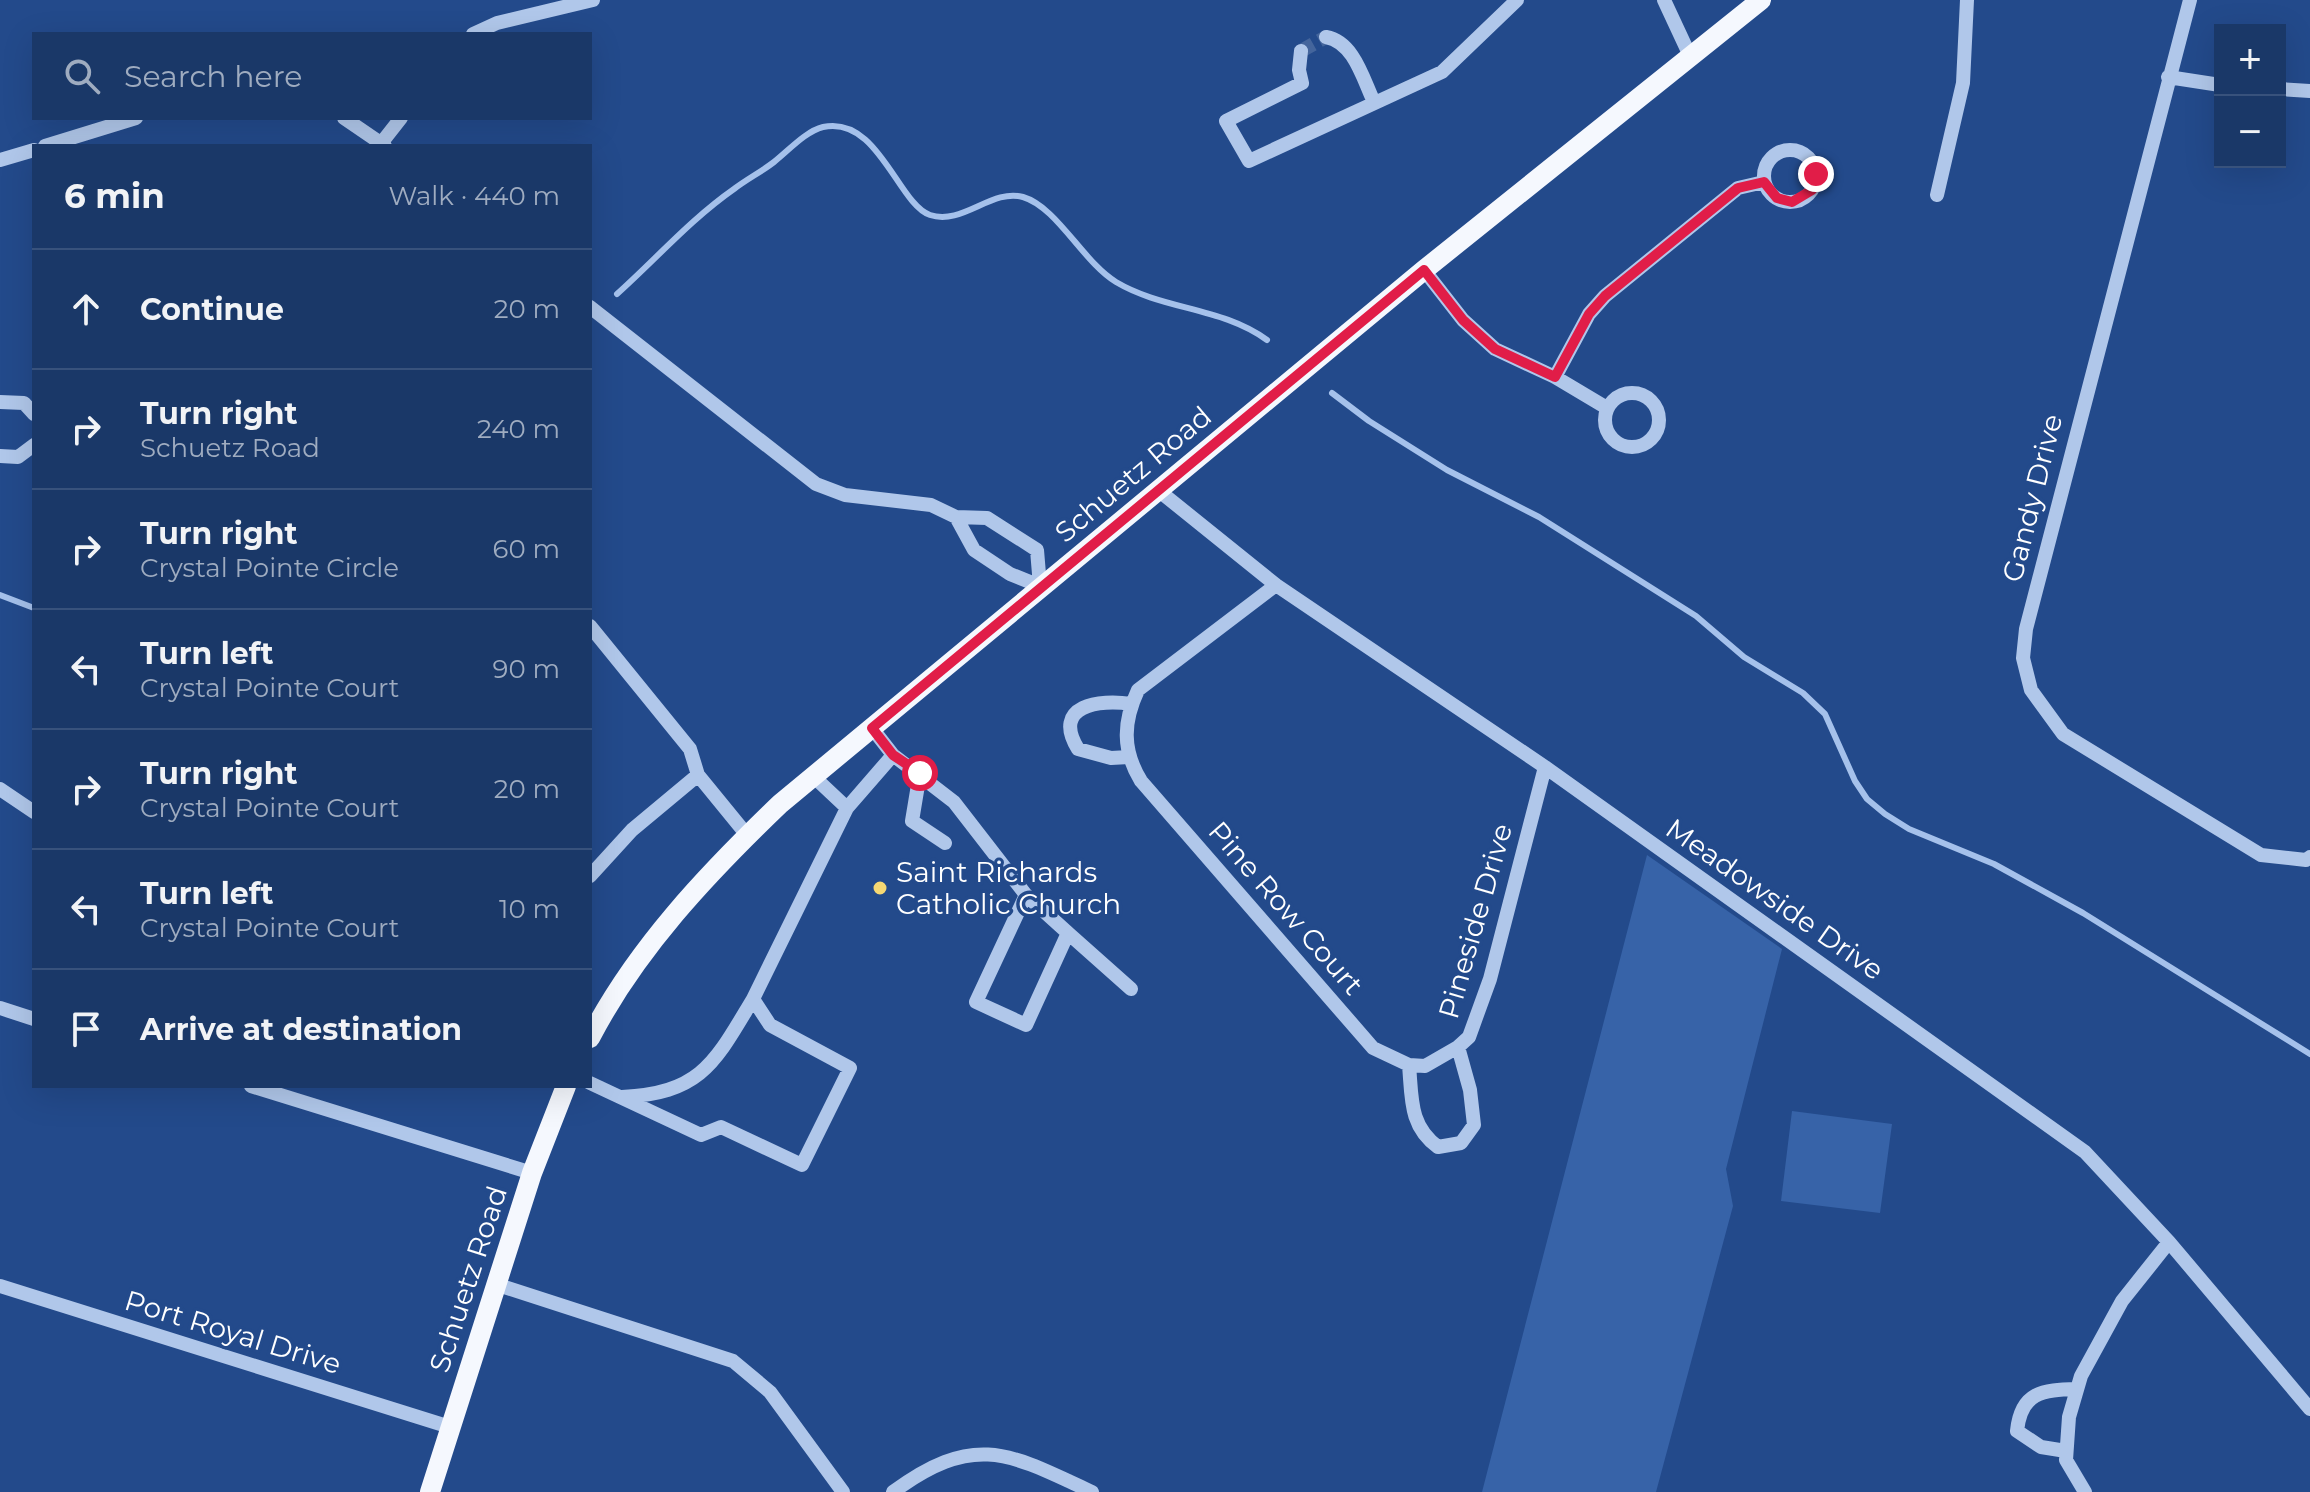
<!DOCTYPE html>
<meta charset="utf-8">
<style>
:root{--surface:#1a3868;--page:#274371;--text:#f1f3f6;--muted:#9facc0;--line:#38527c}
body{margin:0;font-family:Montserrat,sans-serif;background:var(--page);color:var(--text)}
.controls{position:absolute;right:24px;top:24px;display:grid;overflow:hidden;border-radius:0px;box-shadow:0 8px 32px #0002}
.controls button{width:72px;height:72px;display:grid;place-items:center;padding:0;border:0;border-bottom:2px solid var(--line);background:var(--surface);color:var(--text);font:40px sans-serif}
.stop{position:absolute;width:24px;height:24px;margin:-18px;border:6px solid #e11d48;border-radius:50%;background:#fff}
.stop.end{background:#e11d48;border-color:#fff;box-shadow:0 2px 8px #0008}
.list{margin:0;padding:0;list-style:none}
h2{display:flex;justify-content:space-between;align-items:center;height:104px;margin:0;padding:0 32px;font-size:34px}
h2 small{font-size:26px;font-weight:400;color:var(--muted)}
.list li{display:grid;grid-template-columns:52px 1fr auto;gap:24px;align-items:center;box-sizing:border-box;height:120px;padding:0 32px;border-top:2px solid var(--line)}
.list b{display:block;font-size:30px;white-space:nowrap}
.list p{margin:0;font-size:26px;white-space:nowrap;color:var(--muted)}
.list em{font-size:26px;font-style:normal;color:var(--muted)}
.icon{flex:none;width:44px;height:44px;fill:none;stroke:currentColor;stroke-width:2;stroke-linecap:round;stroke-linejoin:round}
.map{position:relative;flex:none;width:2310px;height:1492px;overflow:hidden}
.search{position:absolute;background:var(--surface);box-shadow:0 8px 32px #0002;left:32px;top:32px;width:560px;height:88px;display:flex;align-items:center;gap:20px;box-sizing:border-box;padding:0 28px;border-radius:0px;color:var(--muted);font-size:30px}
.panel{position:absolute;background:var(--surface);box-shadow:0 8px 32px #0002;left:32px;top:144px;width:560px;height:944px;border-radius:0px}
.map>svg:first-child{display:block}
.green{fill:#3763a8}
.lines{fill:none;stroke-linecap:round;stroke-linejoin:round}
.stream{stroke:#a5c1eb;stroke-width:6}
.minor-tunnel{stroke:#44659c;stroke-width:14;stroke-dasharray:14 7;stroke-linecap:butt}
.minor{stroke:#b0c7ea;stroke-width:14}
.major{stroke:#f5f8fe;stroke-width:20}
.route{stroke:#e11d48;stroke-width:10}
.poi-dot{fill:#f6d873;stroke:#234a8b;stroke-width:3}
.labels{text-anchor:middle;dominant-baseline:central;stroke-width:7;stroke-linejoin:round;paint-order:stroke}
.street-label{font-size:28px;fill:#fff;stroke:#234a8b}
.poi-label{font-size:28px;fill:#fff;stroke:#234a8b;text-anchor:start}
</style>
<div class="map">
<svg width="2310" height="1492" viewBox="0 0 2310 1492">
<rect width="100%" height="100%" fill="#234a8b"/>
<!-- green -->
<path class="green" d="M1647,855L1782,949L1726,1169L1733,1206L1656,1492H1482Z
M1792,1111L1892,1124L1880,1213L1781,1201Z"/>
<g class="lines">
<!-- stream -->
<path class="stream" d="M617,294C656,259 691,219 734,189C747,179 761,172 774,162C788,151 806,131 823,127C878,115 898,204 930,215C962,226 992,188 1023,197C1057,207 1083,262 1116,282C1163,310 1222,307 1267,340
M1332,393L1369,421L1447,470L1539,517L1696,616L1744,657L1803,693L1825,714L1855,781L1867,799L1885,814L1909,829L1994,864L2083,913L2310,1054
M0,595L34,608"/>
<!-- minor-tunnel -->
<path class="minor-tunnel" d="M1301,51L1326,37"/>
<!-- minor -->
<path class="minor" d="M1664,0L1691,58
M2190,0L2026,629L2023,658L2031,690L2063,734L2261,855L2306,860L2310,857
M473,34L497,23L593,0
M1326,37C1354,42 1363,79 1374,102
M1301,51L1299,70L1302,83L1226,121L1249,161L1442,72L1517,0
M2168,77L2220,85
M2280,89L2310,91
M344,118L385,146
M45,146L136,118
M379,146L401,118
M1764 176a26 26 0 1 1 52 0a26 26 0 1 1-52 0Z
M0,160L34,150
M1937,195L1963,83L1967,0
M1424,270L1463,320L1495,349L1555,377L1607,408
M590,307L816,484L845,495L931,505L956,517L974,550L1010,574L1040,586L1037,550L987,518L956,517
M1555,377L1589,314L1605,296L1738,188L1764,182
M1605 420a27 27 0 1 1 54 0a27 27 0 1 1-54 0Z
M0,402L24,403L34,414
M0,456L18,457L34,445
M1158,490L1276,585L1545,767L2085,1152L2169,1242L2310,1409
M1276,585L1138,690C1123,722 1122,750 1141,781L1373,1048L1409,1065L1425,1066L1458,1047L1469,1037L1490,979L1545,767
M590,626L690,749L698,775
M872,728L893,755L954,802L1026,895L1068,933L1026,1025L976,1002L1026,895
M1129,757L1111,758L1078,749C1051,705 1100,699 1131,704
M920,773L912,821L945,843
M813,776L847,808
M0,789L34,812
M590,876L632,830L698,775L747,835
M1068,933L1131,989
M0,1008L34,1019
M1409,1065C1412,1098 1409,1126 1438,1147L1461,1143L1474,1125L1470,1090L1458,1047
M590,1083L701,1135L721,1127L802,1165L850,1068L770,1025L753,999L847,808L893,755
M251,1086L532,1173
M622,1097C702,1093 715,1062 753,999
M495,1284L733,1361L770,1392L843,1492
M0,1286L450,1427
M2066,1451L2041,1447L2017,1431C2021,1392 2042,1390 2077,1389
M893,1492C975,1432 1009,1453 1092,1492
M2085,1492L2066,1460L2069,1417L2081,1376L2122,1301L2169,1242"/>
<!-- major -->
<path class="major" d="M590,1038C636,949 707,874 780,804L1424,270L1761,0
M430,1492L532,1173L566,1086"/>
</g>
<g class="lines">
<!-- route -->
<path class="route" d="M920,773L893,755L872,728L1424,270L1463,320L1495,349L1555,377L1589,314L1605,296L1738,188L1764,182L1777,198L1792,202L1812,190L1816,174"/>
</g>
<!-- markers -->
<circle class="poi-dot" cx="880" cy="888" r="8"/>
<g class="labels">
<!-- street labels -->
<g class="street-label">
<text transform="translate(1133 474) rotate(-40)">Schuetz Road</text>
<text transform="translate(2032 498) rotate(-76)">Gandy Drive</text>
<text transform="translate(1775 899) rotate(35)">Meadowside Drive</text>
<text transform="translate(1286 908) rotate(49)">Pine Row Court</text>
<text transform="translate(1475 921) rotate(-74)">Pineside Drive</text>
<text transform="translate(468 1279) rotate(-72)">Schuetz Road</text>
<text transform="translate(233 1332) rotate(17)">Port Royal Drive</text>
</g>
<!-- poi labels -->
<g class="poi-label">
<text x="896" y="872">Saint Richards<tspan x="896" dy="32">Catholic Church</tspan></text>
</g>
</g>
</svg>
<div class="controls">
<button>+</button>
<button>−</button>
</div>
<div class="stop" style="left:920px;top:773px"></div>
<div class="stop end" style="left:1816px;top:174px"></div>
<div class="search"><svg class="icon" aria-label="search" viewBox="0 0 24 24"><circle cx="10" cy="10" r="6"/><path d="M15 15l6 6"/></svg>Search here</div>
<section class="panel">
<h2>6 min<small>Walk · 440 m</small></h2>
<ul class="list">
<li><svg class="icon" aria-label="ahead" viewBox="0 0 24 24"><path d="M12 20V5M6 11l6-6 6 6"/></svg><div><b>Continue</b></div><em>20 m</em></li>
<li><svg class="icon" aria-label="right" viewBox="0 0 24 24"><path d="M7 20v-9h11M14 6l5 5-5 5"/></svg><div><b>Turn right</b><p>Schuetz Road</p></div><em>240 m</em></li>
<li><svg class="icon" aria-label="right" viewBox="0 0 24 24"><path d="M7 20v-9h11M14 6l5 5-5 5"/></svg><div><b>Turn right</b><p>Crystal Pointe Circle</p></div><em>60 m</em></li>
<li><svg class="icon" aria-label="left" viewBox="0 0 24 24"><path d="M17 20v-9H6M10 6l-5 5 5 5"/></svg><div><b>Turn left</b><p>Crystal Pointe Court</p></div><em>90 m</em></li>
<li><svg class="icon" aria-label="right" viewBox="0 0 24 24"><path d="M7 20v-9h11M14 6l5 5-5 5"/></svg><div><b>Turn right</b><p>Crystal Pointe Court</p></div><em>20 m</em></li>
<li><svg class="icon" aria-label="left" viewBox="0 0 24 24"><path d="M17 20v-9H6M10 6l-5 5 5 5"/></svg><div><b>Turn left</b><p>Crystal Pointe Court</p></div><em>10 m</em></li>
<li><svg class="icon" aria-label="arrive" viewBox="0 0 24 24"><path d="M6 21V4h12l-3 4 3 4H6"/></svg><div><b>Arrive at destination</b></div></li>
</ul>
</section>
</div>
